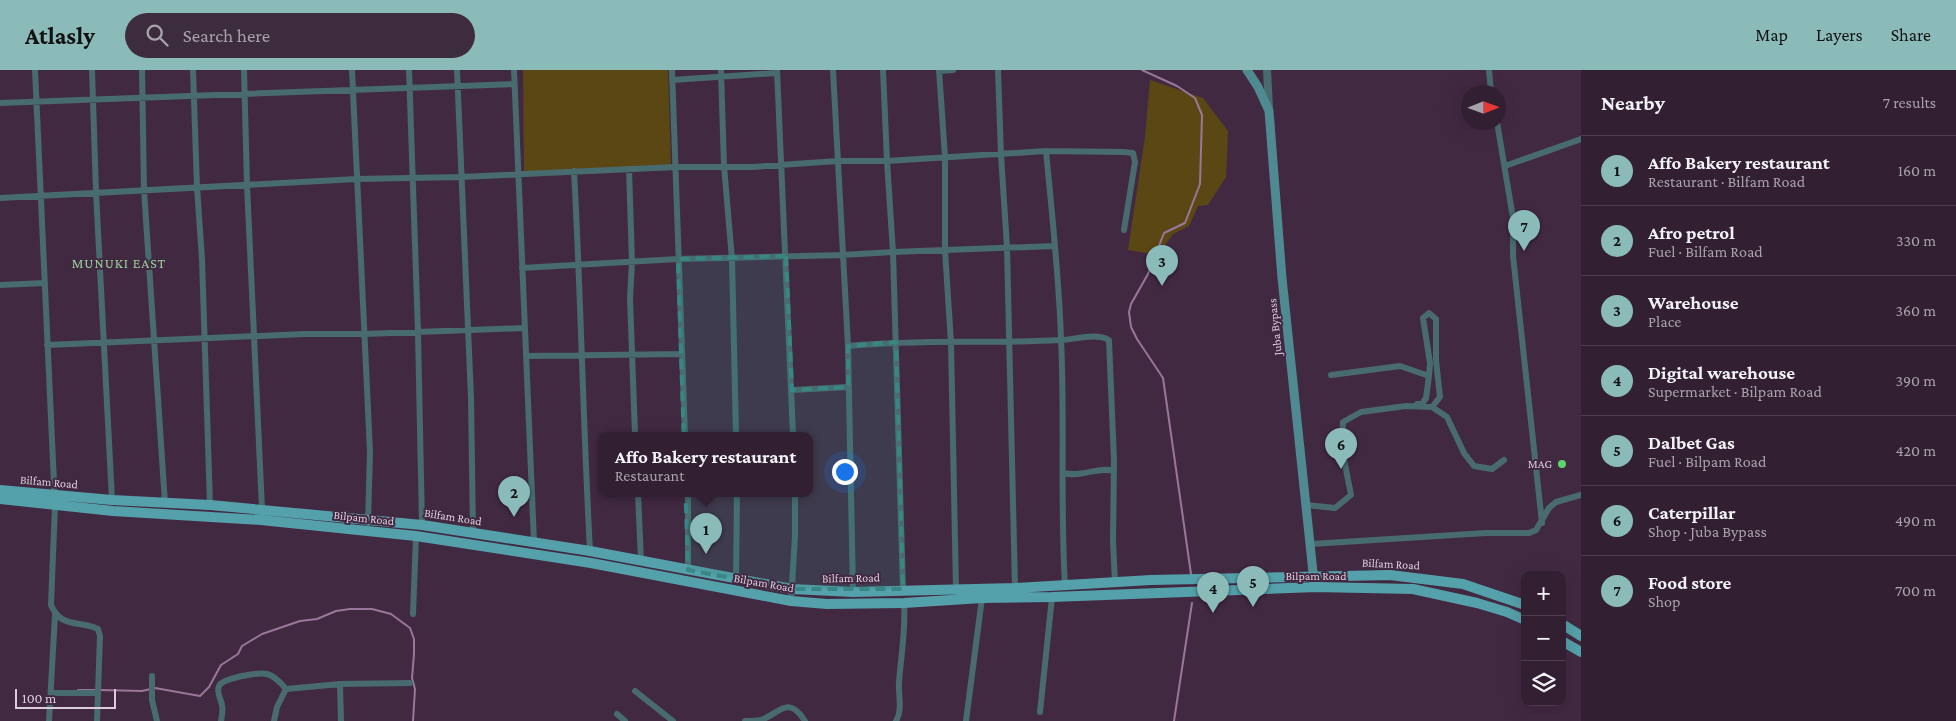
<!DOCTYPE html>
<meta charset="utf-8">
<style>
:root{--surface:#321f32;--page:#3d2c3e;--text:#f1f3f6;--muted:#a8a2ac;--line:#4d3d4d;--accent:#8bbbb9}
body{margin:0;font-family:"Crimson Pro",serif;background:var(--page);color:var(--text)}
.controls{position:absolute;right:15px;bottom:15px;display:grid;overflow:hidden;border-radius:10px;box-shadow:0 5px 20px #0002}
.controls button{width:45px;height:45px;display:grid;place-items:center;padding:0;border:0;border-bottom:1px solid var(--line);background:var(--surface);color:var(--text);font:25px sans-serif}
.compass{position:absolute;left:1461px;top:15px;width:45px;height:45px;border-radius:50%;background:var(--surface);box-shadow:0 5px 20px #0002;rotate:89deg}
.scale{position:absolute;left:15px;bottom:12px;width:101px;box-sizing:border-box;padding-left:5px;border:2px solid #ddcddc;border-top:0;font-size:14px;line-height:18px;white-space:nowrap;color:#ddcddc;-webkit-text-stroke:4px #422942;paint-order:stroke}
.you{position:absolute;left:844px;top:401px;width:18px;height:18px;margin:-12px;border:4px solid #fff;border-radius:50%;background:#1a73e8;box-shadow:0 0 0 8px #1a73e833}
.badge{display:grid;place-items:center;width:32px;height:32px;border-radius:50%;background:var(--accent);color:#111;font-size:16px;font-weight:700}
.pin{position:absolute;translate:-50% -41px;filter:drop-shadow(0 1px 2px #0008)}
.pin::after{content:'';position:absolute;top:26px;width:18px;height:15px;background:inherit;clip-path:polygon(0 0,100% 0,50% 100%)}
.popup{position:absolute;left:598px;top:362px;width:215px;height:65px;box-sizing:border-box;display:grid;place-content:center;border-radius:10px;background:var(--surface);filter:drop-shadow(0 1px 4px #0005);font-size:16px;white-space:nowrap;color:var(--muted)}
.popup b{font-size:19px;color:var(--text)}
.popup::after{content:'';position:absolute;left:50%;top:100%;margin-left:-10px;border:10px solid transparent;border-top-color:var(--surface)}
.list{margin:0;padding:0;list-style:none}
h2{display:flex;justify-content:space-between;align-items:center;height:65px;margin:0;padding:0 20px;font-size:21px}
h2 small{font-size:16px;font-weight:400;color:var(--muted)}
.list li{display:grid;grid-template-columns:32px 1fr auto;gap:15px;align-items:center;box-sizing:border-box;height:70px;padding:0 20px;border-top:1px solid var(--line)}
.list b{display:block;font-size:19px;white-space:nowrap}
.list p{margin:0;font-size:16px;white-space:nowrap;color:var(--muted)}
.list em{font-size:16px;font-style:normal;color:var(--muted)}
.icon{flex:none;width:28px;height:28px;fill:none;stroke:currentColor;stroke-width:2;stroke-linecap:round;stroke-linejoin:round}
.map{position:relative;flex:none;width:1581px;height:651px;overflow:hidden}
header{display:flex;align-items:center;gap:30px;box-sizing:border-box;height:70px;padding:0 25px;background:var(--accent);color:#111}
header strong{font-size:24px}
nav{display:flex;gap:28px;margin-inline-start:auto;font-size:18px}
.search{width:350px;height:45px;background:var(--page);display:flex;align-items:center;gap:12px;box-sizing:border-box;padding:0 18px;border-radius:28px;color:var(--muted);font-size:19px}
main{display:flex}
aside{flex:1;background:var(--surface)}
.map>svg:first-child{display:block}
.green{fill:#5b4714}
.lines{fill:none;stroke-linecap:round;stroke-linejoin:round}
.stream{stroke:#9a769a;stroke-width:2}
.minor{stroke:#486b6f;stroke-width:6}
.tertiary{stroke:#486b6f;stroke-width:8}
.secondary{stroke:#508a91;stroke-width:9}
.primary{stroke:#55a1ab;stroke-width:10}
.marked{fill:#388784;fill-opacity:0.2;stroke:#388784;stroke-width:4;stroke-dasharray:10 6;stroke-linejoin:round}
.poi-dot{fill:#5dd56d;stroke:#422942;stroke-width:2}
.labels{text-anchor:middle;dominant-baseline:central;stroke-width:4;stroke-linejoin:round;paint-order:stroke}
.street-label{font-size:12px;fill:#ddcddc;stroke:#422942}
.poi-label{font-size:12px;fill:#ddcddc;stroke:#422942;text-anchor:end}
.neighbourhood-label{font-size:14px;letter-spacing:1px;fill:#95d199;stroke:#422942}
</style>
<header>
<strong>Atlasly</strong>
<div class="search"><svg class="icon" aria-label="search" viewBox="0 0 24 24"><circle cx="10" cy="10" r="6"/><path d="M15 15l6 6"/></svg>Search here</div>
<nav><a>Map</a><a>Layers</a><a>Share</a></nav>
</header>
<main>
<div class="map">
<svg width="1581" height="651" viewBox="0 0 1581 651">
<rect width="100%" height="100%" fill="#422942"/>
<!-- green -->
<path class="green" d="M523,0H668L671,97L524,103Z
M1150,10L1203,28L1228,61L1226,107L1208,135L1198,136L1189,156L1173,164L1158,185L1128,180L1145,67Z"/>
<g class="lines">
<!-- stream -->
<path class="stream" d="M1142,0L1177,16L1195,28L1202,45L1200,114L1185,153L1164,163L1148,204L1131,234L1129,242L1131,257L1137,269L1163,308L1191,504
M78,620H96
M100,620L142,621L155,618L200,626L209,617L221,595L238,584L242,576L262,564L300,551L317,549L336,541L350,539H372L391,544L410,558L414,569V584L412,608L415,619L413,651
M1174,651L1192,533"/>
<!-- minor -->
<path class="minor" d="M35,0L55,435L51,535C61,559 80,550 98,559L100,566L97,651
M92,0L96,122L112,430
M142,0L144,120L165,433
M193,0L197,117L202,189L210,435
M244,0L247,115L262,439
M352,0L370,382L368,453
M409,0L418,262L422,455
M457,0L471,328L473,463
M514,0L534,472
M672,0L685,365
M721,0L724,96L732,189L736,365
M777,0L793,365
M833,0L848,276L853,522
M883,0L887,91L893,182L903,519
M939,0L945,87V180L951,273L956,519
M998,0L1001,85L1007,177L1015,518
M1489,0L1491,22
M939,1L953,0
M672,10L777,3
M0,33L514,14
M1497,52L1513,148V186L1542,453
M1046,81C1052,144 1059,206 1061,269C1065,351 1060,433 1065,515
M1505,96L1581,69
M629,99L632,192L630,228L635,365
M574,101C581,228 583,354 590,481
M0,128L357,109L461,107L676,97H752L838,91H887L1046,81L1124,82L1133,83L1135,92L1124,160
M522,198L678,189L842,185L893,182L1055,176
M0,215L45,213
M47,275L305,264H364L525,258
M848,276C918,269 989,274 1060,270C1074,270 1096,262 1109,270L1114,391L1113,471L1115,513
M526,286L682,284
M1331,305L1400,296L1429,306L1430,293L1423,248L1429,243L1436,249V290L1440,327L1432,337
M792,320L848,317
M1417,334H1422L1426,328L1429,306
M1063,403C1082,408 1098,396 1114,401
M638,423L641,491
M1306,435L1335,438L1351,425L1342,379L1343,352L1361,342L1406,336L1432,337L1447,347L1464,383L1474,396L1492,399L1504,390
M1311,474L1486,463H1529L1536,460L1549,438L1556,432L1581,425
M688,500V423
M736,510L737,423
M791,531L795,466V423
M413,544L416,466
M152,606V630L157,651
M340,614L341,651
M635,621L673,651
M51,623H98
M1040,642L1052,527
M617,644L625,651
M49,651L55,545
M221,651C222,646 223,640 222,635C221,629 216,623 219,616C223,608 258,602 267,604C275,606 281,613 286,619
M274,651L277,637L286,619L340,614L410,613
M745,651C750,651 756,651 761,650C779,644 788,624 805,651
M896,651C903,640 898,625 899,612C901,585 906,560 904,533
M966,651L982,528"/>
<!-- tertiary -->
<path class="tertiary" d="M1267,0L1269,38"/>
<!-- secondary -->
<path class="secondary" d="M1247,0L1258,17L1269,41L1282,208L1314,512"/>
<!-- primary -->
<path class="primary" d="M0,420L112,430L210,435L422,455L590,481L792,519L853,522L1015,518L1151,510L1390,505L1463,514L1525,535
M0,429L113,441L261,450L416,466L591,493L791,531L827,534L904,533L982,528L1052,527L1316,517L1413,519L1477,533L1507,542L1525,550
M1562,554L1581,566
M1562,571L1581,582"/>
</g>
<!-- marked area -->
<path class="marked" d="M786,186L792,320L848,317V276L896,272L903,519H792L688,500L678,189Z"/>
<!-- markers -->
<circle class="poi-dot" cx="1562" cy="394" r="5"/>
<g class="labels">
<!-- street labels -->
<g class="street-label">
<text transform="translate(1275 257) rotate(-96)">Juba Bypass</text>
<text transform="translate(49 412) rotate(5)">Bilfam Road</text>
<text transform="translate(453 447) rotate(9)">Bilfam Road</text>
<text transform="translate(364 448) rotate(6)">Bilpam Road</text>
<text transform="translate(1391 494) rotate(3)">Bilfam Road</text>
<text x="1316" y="506">Bilpam Road</text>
<text transform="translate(851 508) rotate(-1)">Bilfam Road</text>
<text transform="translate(764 513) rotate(10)">Bilpam Road</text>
</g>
<!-- poi labels -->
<g class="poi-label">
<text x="1552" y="394">MAG</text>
</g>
<!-- neighbourhood labels -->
<g class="neighbourhood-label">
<text x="119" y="193">MUNUKI EAST</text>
</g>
</g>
</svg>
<div class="controls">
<button>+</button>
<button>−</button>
<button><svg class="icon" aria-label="layers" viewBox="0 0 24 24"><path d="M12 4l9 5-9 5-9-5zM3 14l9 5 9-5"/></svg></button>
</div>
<svg class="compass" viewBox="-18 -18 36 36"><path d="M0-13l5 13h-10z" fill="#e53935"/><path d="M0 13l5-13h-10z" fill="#a8a2ac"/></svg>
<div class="scale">100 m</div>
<div class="you"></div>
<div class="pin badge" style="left:706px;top:484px">1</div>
<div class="popup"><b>Affo Bakery restaurant</b>Restaurant</div>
<div class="pin badge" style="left:514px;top:447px">2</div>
<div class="pin badge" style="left:1162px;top:216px">3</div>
<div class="pin badge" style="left:1213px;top:543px">4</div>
<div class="pin badge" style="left:1253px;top:537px">5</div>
<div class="pin badge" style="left:1341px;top:399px">6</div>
<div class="pin badge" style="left:1524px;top:181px">7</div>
</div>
<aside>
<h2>Nearby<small>7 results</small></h2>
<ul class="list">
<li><span class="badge">1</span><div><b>Affo Bakery restaurant</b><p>Restaurant · Bilfam Road</p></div><em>160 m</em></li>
<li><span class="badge">2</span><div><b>Afro petrol</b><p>Fuel · Bilfam Road</p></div><em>330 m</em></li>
<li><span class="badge">3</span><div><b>Warehouse</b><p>Place</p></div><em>360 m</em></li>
<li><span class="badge">4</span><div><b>Digital warehouse</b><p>Supermarket · Bilpam Road</p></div><em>390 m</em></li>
<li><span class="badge">5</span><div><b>Dalbet Gas</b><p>Fuel · Bilpam Road</p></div><em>420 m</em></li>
<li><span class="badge">6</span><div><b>Caterpillar</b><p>Shop · Juba Bypass</p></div><em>490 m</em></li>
<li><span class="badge">7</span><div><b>Food store</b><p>Shop</p></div><em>700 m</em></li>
</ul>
</aside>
</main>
